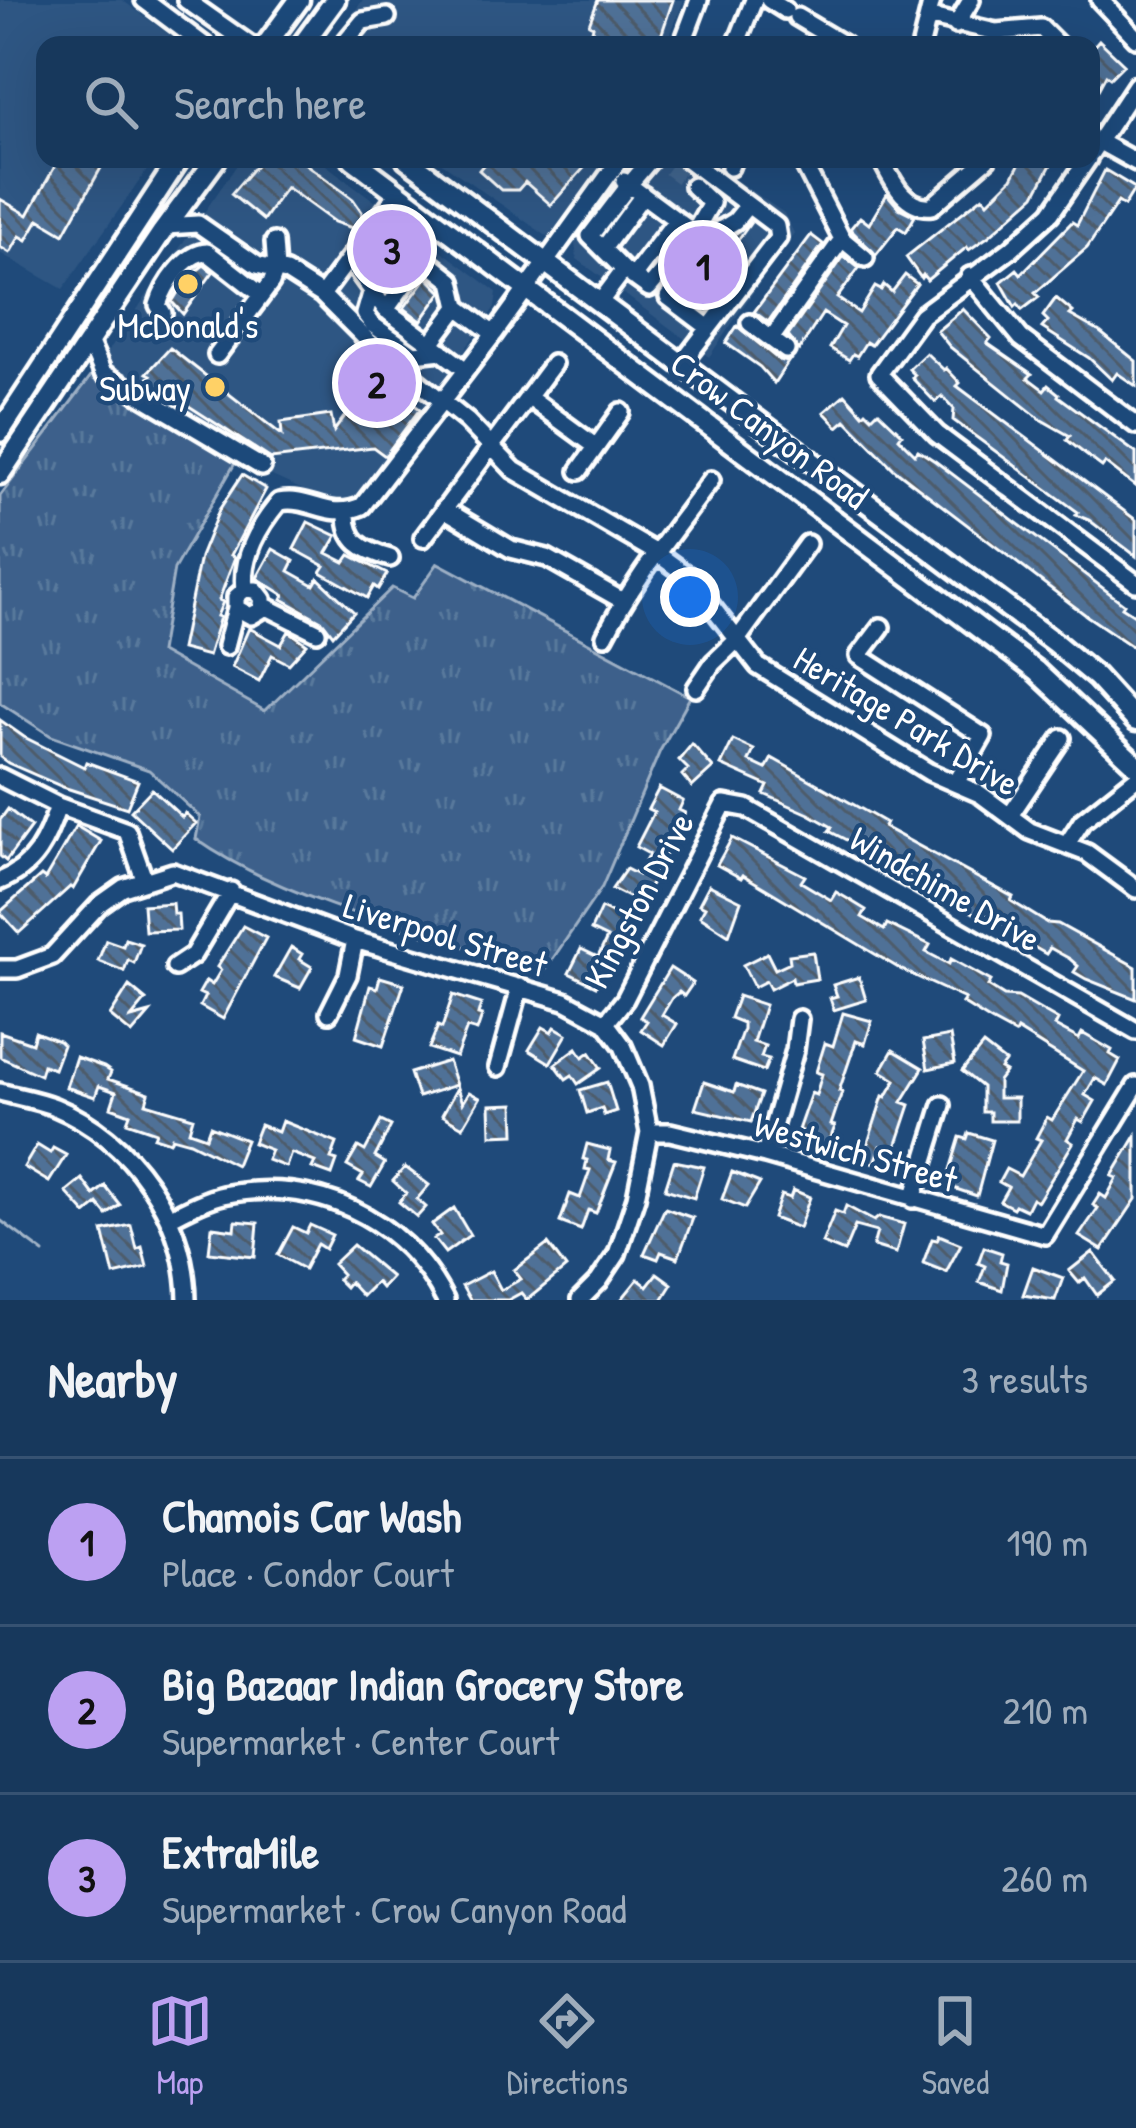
<!DOCTYPE html>
<meta charset="utf-8">
<style>
:root{--surface:#17385c;--page:#203f62;--text:#f1f3f6;--muted:#9eacbb;--line:#365272;--accent:#bca0f2}
body{margin:0;font-family:"Patrick Hand",sans-serif;background:var(--page);color:var(--text)}
.you{position:absolute;left:690px;top:597px;width:42px;height:42px;margin:-30px;border:9px solid #fff;border-radius:50%;background:#1a73e8;box-shadow:0 0 0 18px #1a73e833}
.badge{display:grid;place-items:center;width:78px;height:78px;border-radius:50%;background:var(--accent);color:#111;font-size:39px;font-weight:700}
.pin{position:absolute;translate:-50% -50%;border:6px solid #fff;box-shadow:0 3px 12px #0006}
.list{margin:0;padding:0;list-style:none}
h2{display:flex;justify-content:space-between;align-items:center;height:156px;margin:0;padding:0 48px;font-size:51px}
h2 small{font-size:39px;font-weight:400;color:var(--muted)}
.list li{display:grid;grid-template-columns:78px 1fr auto;gap:36px;align-items:center;box-sizing:border-box;height:168px;padding:0 48px;border-top:3px solid var(--line)}
.list b{display:block;font-size:45px;white-space:nowrap}
.list p{margin:0;font-size:39px;white-space:nowrap;color:var(--muted)}
.list em{font-size:39px;font-style:normal;color:var(--muted)}
.icon{flex:none;width:66px;height:66px;fill:none;stroke:currentColor;stroke-width:2;stroke-linecap:round;stroke-linejoin:round}
.map{position:relative;flex:none;width:1136px;height:1300px;overflow:hidden}
.search{position:absolute;background:var(--surface);box-shadow:0 12px 48px #0002;left:36px;right:36px;top:36px;height:132px;display:flex;align-items:center;gap:30px;box-sizing:border-box;padding:0 42px;border-radius:24px;color:var(--muted);font-size:45px}
.sheet{height:660px;background:var(--surface)}
nav{display:flex;justify-content:space-around;align-items:center;box-sizing:border-box;height:168px;border-top:3px solid var(--line);background:var(--surface);font-size:33px;color:var(--muted)}
nav a{display:grid;justify-items:center;gap:6px}
nav .on{color:var(--accent)}
.map>svg:first-child{display:block}
.built{fill:#2e5683}
.grass{fill:url(#grass-tufts);stroke:#9eb0c5;stroke-width:3}
.lines{fill:none;stroke-linecap:round;stroke-linejoin:round}
.stream{stroke:#a3b5c8;stroke-width:3}
.building{fill:url(#building-back-hatch);stroke:#fff;stroke-width:3}
.minor-tunnel{stroke:#41658e;stroke-width:15;stroke-dasharray:15 8;stroke-linecap:butt}
.minor-casing{stroke:#fff;stroke-width:24}
.major-casing{stroke:#fff;stroke-width:27}
.minor{stroke:#1f4a7a;stroke-width:15}
.major{stroke:#1f4a7a;stroke-width:18}
.poi-dot{fill:#ffd166;stroke:#1f4a7a;stroke-width:4.5}
.labels{text-anchor:middle;dominant-baseline:central;stroke-width:9;stroke-linejoin:round;paint-order:stroke}
.poi-label{font-size:36px;fill:#fff;stroke:#1f4a7a}
.street-label{font-size:36px;fill:#fff;stroke:#1f4a7a}
</style>
<div class="map">
<svg width="1136" height="1300" viewBox="0 0 1136 1300">
<defs>
<pattern id="grass-tufts" width="24" height="20" patternUnits="userSpaceOnUse" patternTransform="scale(3)"><rect width="24" height="20" fill="#3c618b"/><path d="M3 7l-1-3M5 7V3M7 7l1-3M15 17l-1-3M17 17v-4M19 17l1-3" fill="none" stroke="#59799c"/></pattern>
<pattern id="building-back-hatch" width="6" height="6" patternUnits="userSpaceOnUse" patternTransform="scale(3)"><rect width="6" height="6" fill="#507197"/><path d="M-1 5l2 2M0 0l6 6M5-1l2 2" fill="none" stroke="#4e5b6a"/></pattern>
</defs>
<rect width="100%" height="100%" fill="#1f4a7a"/>
<filter id="ink" filterUnits="userSpaceOnUse"><feTurbulence type="fractalNoise" baseFrequency=".00833" numOctaves="2"/><feDisplacementMap in="SourceGraphic" scale="24" xChannelSelector="R" yChannelSelector="G"/><feConvolveMatrix kernelMatrix="1 2 1 2 8 2 1 2 1" color-interpolation-filters="sRGB"/></filter>
<g filter="url(#ink)">
<!-- built -->
<path class="built" d="M0,0H122L183,45H45V159H155L63,289L0,253Z
M363,0H684L666,45H329Z
M241,159H318L497,292L495,307L447,375L424,416L351,506L340,507L259,470L91,376Z
M436,159H607L548,237Z
M637,159H705L784,213L794,233L709,357L577,259L575,243Z"/>
<!-- grass -->
<path class="grass" d="M91,376L238,458L174,569L160,652L265,711L392,588L413,598L438,563L690,697L660,751L602,887L545,970C438,938 286,903 196,839L200,817L149,770L51,736L0,703V496Z"/>
<g class="lines">
<!-- stream -->
<path class="stream" d="M0,1220L44,1253"/>
</g>
<!-- building -->
<path class="building" d="M598,0H673L658,45L631,39L629,45H589L593,26L589,24Z
M1099,40L1124,64L1110,78L1106,75L1091,103V49Z
M59,159H106L64,234L39,219L27,240L20,236L10,253L0,247V199L28,215Z
M261,159H299L353,199L362,212L361,223L352,228L334,222L286,187L263,220L231,194Z
M488,159H592L551,205L525,182L518,190H501L479,170Z
M1022,159H1054L1035,195L989,236L969,250L967,247L927,280L923,275L921,278L906,257L983,196L988,202L1012,178Z
M1105,170L1135,188L1124,206L1118,202L1087,248L1035,293L1039,297L1022,310L1018,304L1015,307L1001,282L1017,269L1021,274L1072,222L1077,225Z
M887,194L899,208L915,216L906,232L898,227L876,255L850,229L860,217L869,224Z
M751,222L694,301L686,295L687,283L675,276L706,236L712,243H722Z
M393,228L412,242L388,274L369,260Z
M811,235L823,244L768,322L754,312Z
M844,256L859,268L837,298L859,313L875,287L881,290L884,285L892,292L905,275L917,284L871,345L866,342L857,356L853,354L849,360L830,348L843,326L823,313L799,350L788,336Z
M204,265L213,272L183,314L172,302L186,279Z
M427,277L442,292L421,321L404,308Z
M1056,298L1073,312L1070,315L1100,332L1136,361V386L1117,373L1112,380L1089,358L1042,328L1048,321L1043,316Z
M963,309L991,338L987,343L1032,374L1028,378L1044,390L1048,385L1059,394L1058,396L1136,453V487L1105,463L1102,467L1086,455L1067,440L1070,436L1040,419L950,347L937,331Z
M737,326L779,360L788,362L774,383L760,367L726,343Z
M170,348L282,435L281,422L331,415L334,431L364,390L363,382L371,373L379,372L387,378L389,386L420,409L385,456L373,447L271,459L178,399L175,402L144,383L151,375L147,373Z
M926,353L944,370L946,368L960,383L957,386L1136,520V556L1089,520L1076,515L1078,512L953,420L954,409L942,396L935,402L912,378L915,375L909,369Z
M845,394L863,414L866,411L872,417L878,411L902,434L899,438L915,454L918,450L935,461L1124,604L1122,607L1136,616V649L1087,616L894,469L846,420L838,427L824,412Z
M242,475L266,489L231,555L235,557L219,600L223,602L217,616L220,617L208,656L181,649L200,557L219,510Z
M308,522L337,536L327,553L345,562L350,555L387,574L378,589L374,586L367,598L321,572L325,566L294,549Z
M273,549L294,561L289,571L314,585L318,578L354,612L333,635L323,622L282,599L284,595L257,578Z
M249,628L281,645L289,631L307,644L289,664L272,655L259,681L232,667Z
M0,720L24,737L84,767L86,762L138,781L127,808L63,787L8,763L0,757Z
M733,740L754,750L749,761L766,769L772,758L886,823L884,827L1013,897L1011,901L1047,923L1058,924L1136,967V999L1086,979L1074,972L1078,966L1070,959L1050,948L1046,954L1006,931L1009,927L987,914L984,919L951,900L954,895L925,877L921,884L909,876L911,873L883,858L885,853L863,841L860,847L829,831L832,827L809,814L764,794L768,786L721,765Z
M692,744L713,768L692,787L682,775L688,769L679,760Z
M659,788L683,801L679,810L685,813L646,894L639,890L634,900L612,889L626,869L638,875L649,854L636,847L654,812L648,809Z
M152,789L182,817L185,813L196,823L172,849L131,811Z
M8,809L31,827L6,861L0,856V820Z
M76,826L101,841L73,889L70,887L19,933L0,912L41,876L45,879Z
M732,838L805,876L801,882L831,900L836,892L848,899L866,910L862,917L884,930L887,924L930,945L926,952L949,964L951,959L991,981L988,986L1004,996L1018,997L1058,1020L1055,1026L1079,1039L1082,1033L1112,1050L1110,1054L1120,1060L1107,1085L1095,1078L1085,1095L1095,1101L1083,1122L1078,1119L1067,1139L1073,1143L1038,1201L1032,1198L1026,1210L1015,1205L1013,1208L1000,1201L1008,1187L999,1182L1006,1169L1020,1176L1041,1140L1036,1138L1047,1117L1052,1120L1083,1071L1017,1030L1015,1034L991,1021L962,1003L965,999L900,969L743,875L741,878L717,865Z
M709,885L741,901L729,935L700,916L705,907L699,904Z
M172,903L173,914H178L179,930L145,931L143,905Z
M601,908L626,920L621,930L628,933L596,986L569,973L581,949L598,957L607,938L591,930Z
M243,926L266,938L223,1019L200,1006L205,996L199,993L206,981L212,985L221,970L217,967Z
M125,939L141,944L134,963L128,960L124,971L98,961L106,940L123,946Z
M291,947L302,954L299,959L312,967L300,988L274,977Z
M813,952L817,979L793,983L792,978L770,989L766,981L754,987L743,965L767,953L775,969L790,962L789,955Z
M670,968L693,983L684,996L679,992L672,998L662,1015L677,1024L664,1045L641,1030L647,1021L640,1017Z
M380,977L404,984L383,1046L356,1037L370,986L377,988Z
M859,977L866,1000L834,1010L830,998L837,996L833,985Z
M129,986L146,1000L131,1018L150,1013L132,1034L110,1016Z
M453,995L481,1004L478,1015L482,1016L477,1031L467,1028L456,1057L429,1048L438,1026L442,1028Z
M738,996L765,1005L753,1042L765,1046L761,1057L769,1059L764,1071L732,1060L743,1029V1023L730,1018Z
M843,1013L872,1021L865,1044L856,1041L839,1091L842,1092L831,1125L835,1126L826,1152L798,1144L802,1131L798,1130L811,1093L816,1095L822,1074L816,1072L825,1043L833,1046Z
M543,1027L552,1032L555,1027L567,1034L550,1063L529,1050Z
M0,1032L32,1043L35,1032L59,1041L63,1045L54,1069L43,1065L40,1075L0,1057Z
M950,1036L955,1063L928,1069L923,1041Z
M983,1045L1005,1062L1000,1069L1005,1072L998,1081V1098H1017V1121H990V1112H982V1087L962,1071Z
M577,1048L583,1057L590,1052L601,1068L578,1084L572,1075L566,1079L555,1064Z
M893,1050L923,1068L902,1102L910,1105L895,1150L881,1146L875,1163L865,1160L867,1146L883,1096L886,1097L896,1080L881,1071Z
M76,1057L104,1067L111,1072L108,1079L149,1093L146,1103L193,1117L189,1131L206,1137L210,1126L246,1140L236,1165L190,1142L172,1137L170,1142L154,1137L156,1132L127,1122L130,1114L111,1107L116,1092L99,1086L95,1097L66,1087Z
M448,1061L456,1085L418,1097L410,1073Z
M607,1082L616,1111L604,1115L602,1108L587,1113L580,1090Z
M704,1082L734,1092L736,1085L761,1094L751,1122L695,1109Z
M457,1088L462,1103L469,1092L480,1098L463,1127L442,1115Z
M514,1104L515,1134L491,1135L490,1105Z
M282,1121L337,1143L331,1159L337,1161L332,1175L312,1168L315,1162L291,1153L286,1167L267,1160L271,1150L253,1143L260,1125L278,1132Z
M381,1121L391,1126L375,1157L385,1163L371,1187L359,1181L363,1175L347,1166L358,1147L365,1151Z
M969,1133L992,1140L977,1196L950,1187L954,1175L949,1173L960,1137L967,1139Z
M1136,1136V1199L1102,1250L1079,1236L1098,1208L1093,1205L1100,1194L1106,1198L1117,1178L1112,1176Z
M587,1144L610,1150L608,1160L616,1162L596,1213L588,1210L581,1230L560,1222L570,1194L580,1198L590,1170L585,1169L587,1160L583,1159Z
M37,1145L50,1153L53,1148L66,1155L49,1182L24,1167Z
M674,1161L704,1167L694,1198L665,1189Z
M405,1167L429,1185L417,1199L426,1207L417,1217L399,1202L406,1193L393,1181Z
M732,1172L760,1183L745,1208L722,1199Z
M82,1179L94,1195L105,1186L120,1205L107,1215L98,1204L86,1214L66,1192Z
M793,1190L810,1197L799,1228L773,1218L781,1195L790,1198Z
M846,1206L874,1221L879,1217L904,1224L896,1253L873,1246L877,1232L855,1226L844,1252L822,1243L835,1211L843,1214Z
M454,1208L470,1235L445,1253L434,1239L440,1235L432,1224Z
M665,1208L693,1218L678,1258L661,1252L658,1259L644,1254Z
M236,1221L258,1223L255,1257L209,1252L212,1227L235,1230Z
M131,1225L137,1249L142,1247L147,1267L114,1275L103,1231Z
M310,1225L332,1235L325,1249L317,1244L304,1269L278,1255L293,1227L306,1233Z
M939,1235L961,1244L946,1272L923,1263L932,1239L937,1240Z
M548,1244L566,1268L527,1300L521,1293L508,1300H470L462,1286L491,1271L501,1290L521,1279L514,1270Z
M353,1245L391,1277L381,1288L376,1282L362,1296L349,1282L345,1287L337,1279L342,1274L333,1264Z
M984,1247L1002,1253L1000,1261L1007,1263L1002,1290L979,1282L985,1266L978,1263Z
M1093,1252L1115,1281L1097,1295L1085,1278L1079,1283L1069,1271Z
M1033,1267L1063,1278L1055,1300L1023,1295Z
M657,1273L672,1284L662,1300H621L638,1279L647,1286Z"/>
<g class="lines">
<!-- minor-tunnel -->
<path class="minor-tunnel" d="M669,168L693,186
M676,288L717,232"/>
<defs>
<path id="minor" d="M144,0L204,45
M186,0L250,45
M769,0L785,10
M1100,0L1136,38
M797,17L844,45
M931,17L996,32L1041,28L1058,45
M956,25L971,0
M343,45L363,21L387,17
M682,45L699,0
M736,45L754,0
M921,45L932,0
M1098,141L1136,162
M1091,153L1136,85
M881,159C892,180 904,209 932,206L987,159
M1088,159L1051,213L1011,249L922,315L879,374L937,434L1136,583
M730,167L733,159
M693,186L711,203L694,233
M166,226L198,224L257,265L286,272L322,295L371,344L467,421L514,470L655,552L688,576L758,666L929,772L980,794L1030,831L1087,853L1136,889
M717,232L735,221L748,205
M842,239L865,258
M603,249L643,195
M207,252L262,295
M349,259L386,310L423,258L452,281L458,307L494,334
M624,270L649,288L694,233L629,185L651,159
M970,276L1021,338L1136,425
M633,277L676,220
M676,288L668,297L709,328
M372,290L365,314L373,325L414,354L442,351
M322,295L398,193
M600,302L624,270L590,236L629,185L624,181
M386,310L466,370
M163,313L158,305C164,285 185,253 207,252
M750,323L786,350
M771,339L842,239L801,159
M90,343L103,373L262,467
M431,343L458,307
M217,355L271,283L276,269L274,242
M682,363L778,238L776,226L687,159
M528,397L595,446
M579,471L621,412
M444,509L511,549L547,558L623,601
M347,512C346,542 363,550 390,558
M423,538L553,364
M245,589L256,590L263,599L261,610L251,616L236,608V597L245,589C241,557 260,525 279,502C312,496 327,521 362,506L494,334L620,159
M263,605L317,632
M881,627L859,656L983,736L956,783
M605,636C634,578 674,532 711,480
M226,646L236,608
M696,688L713,663L737,640L807,544
M0,777L58,806L127,831L144,879
M1011,814L1062,738
M1067,844L1082,821L1136,778
M0,881C35,867 47,840 58,806
M175,967L193,955L231,891
M0,969H17L52,956L99,905L123,888L173,872L355,940L565,1001L606,1023L623,1046L640,1086L649,1132L636,1197L617,1254L599,1281L580,1300
M329,1013L348,975L355,940
M606,1023L625,999L724,804L746,808L1136,1031
M498,1067L520,987
M0,1092C18,1097 38,1100 55,1107C132,1139 186,1218 187,1300
M649,1132H670L765,1155L1045,1235L1136,1086
M765,1155L795,1050L799,1019
M913,1199L942,1105
M171,1217C187,1209 205,1199 223,1195C314,1176 403,1217 445,1300"/>
<path id="major" d="M266,45L299,0
M302,45L335,0
M353,159L1036,671L1136,765
M407,159L1055,643L1096,677L1136,721
M0,432L179,159
M0,474L162,232L216,159"/>
</defs>
<!-- minor casing -->
<use href="#minor" class="minor-casing"/>
<!-- major casing -->
<use href="#major" class="major-casing"/>
<!-- minor -->
<use href="#minor" class="minor"/>
<!-- major -->
<use href="#major" class="major"/>
</g>
</g>
<!-- markers -->
<g class="poi-dot">
<circle cx="188" cy="284" r="12"/>
<circle cx="215" cy="387" r="12"/>
</g>
<g class="labels">
<!-- poi labels -->
<g class="poi-label">
<text x="188" y="324">McDonald's</text>
<text x="191" y="387" text-anchor="end">Subway</text>
</g>
<!-- street labels -->
<g class="street-label">
<text transform="translate(770 429) rotate(37)">Crow Canyon Road</text>
<text transform="translate(907 720) rotate(31)">Heritage Park Drive</text>
<text transform="translate(946 888) rotate(30)">Windchime Drive</text>
<text transform="translate(638 900) rotate(-62)">Kingston Drive</text>
<text transform="translate(446 934) rotate(17)">Liverpool Street</text>
<text transform="translate(856 1151) rotate(16)">Westwich Street</text>
</g>
</g>
</svg>
<div class="you"></div>
<div class="pin badge" style="left:703px;top:265px">1</div>
<div class="pin badge" style="left:377px;top:383px">2</div>
<div class="pin badge" style="left:392px;top:249px">3</div>
<div class="search"><svg class="icon" aria-label="search" viewBox="0 0 24 24"><circle cx="10" cy="10" r="6"/><path d="M15 15l6 6"/></svg>Search here</div>
</div>
<section class="sheet">
<h2>Nearby<small>3 results</small></h2>
<ul class="list">
<li><span class="badge">1</span><div><b>Chamois Car Wash</b><p>Place · Condor Court</p></div><em>190 m</em></li>
<li><span class="badge">2</span><div><b>Big Bazaar Indian Grocery Store</b><p>Supermarket · Center Court</p></div><em>210 m</em></li>
<li><span class="badge">3</span><div><b>ExtraMile</b><p>Supermarket · Crow Canyon Road</p></div><em>260 m</em></li>
</ul>
</section>
<nav>
<a class="on"><svg class="icon" aria-label="map" viewBox="0 0 24 24"><path d="M3 6l6-2 6 2 6-2v14l-6 2-6-2-6 2zM9 4v14M15 6v14"/></svg>Map</a>
<a><svg class="icon" aria-label="directions" viewBox="0 0 24 24"><path d="M12 3l9 9-9 9-9-9zM9 14v-3h6M13 9l2 2-2 2"/></svg>Directions</a>
<a><svg class="icon" aria-label="saved" viewBox="0 0 24 24"><path d="M7 4h10v16l-5-4-5 4z"/></svg>Saved</a>
</nav>
